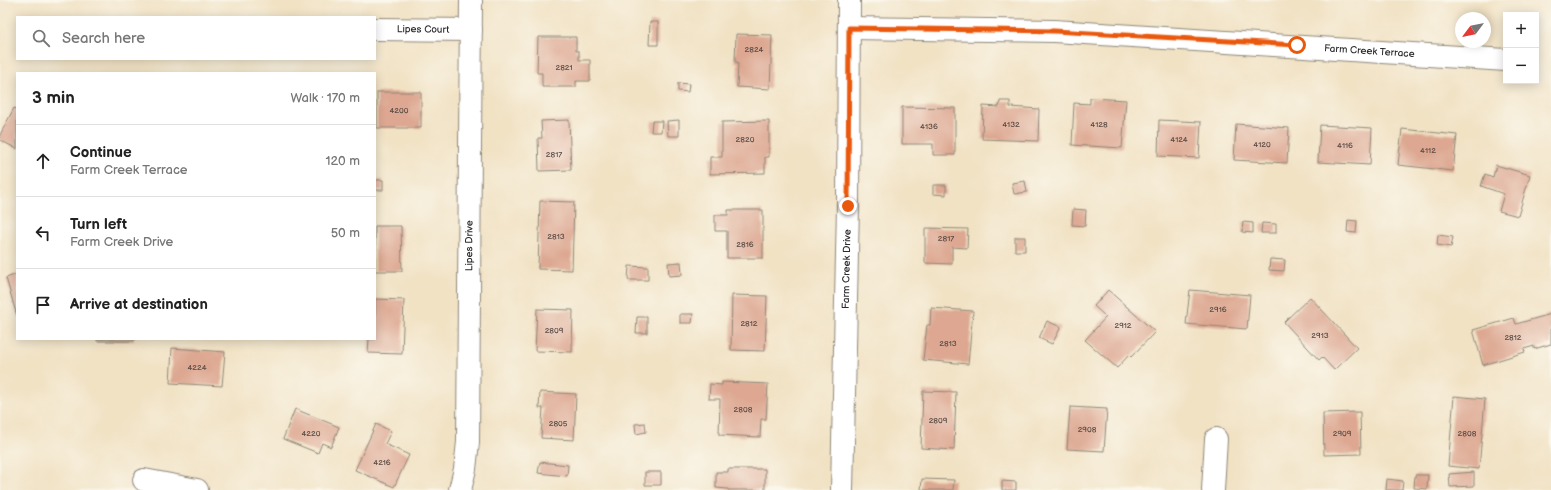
<!DOCTYPE html>
<meta charset="utf-8">
<style>
:root{--surface:#fff;--page:#f2f2f2;--text:#222;--muted:#767676;--line:#e0e0e0}
body{margin:0;font-family:"Balsamiq Sans",sans-serif;background:var(--page);color:var(--text)}
.controls{position:absolute;right:12px;top:12px;display:grid;overflow:hidden;border-radius:0px;box-shadow:0 2px 10px #0003}
.controls button{width:36px;height:36px;display:grid;place-items:center;padding:0;border:0;border-bottom:1px solid var(--line);background:var(--surface);color:var(--text);font:20px sans-serif}
.compass{position:absolute;left:1455px;top:12px;width:36px;height:36px;border-radius:50%;background:var(--surface);box-shadow:0 2px 10px #0003;rotate:238deg}
.stop{position:absolute;width:12px;height:12px;margin:-9px;border:3px solid #ea580c;border-radius:50%;background:#fff}
.stop.end{background:#ea580c;border-color:#fff;box-shadow:0 1px 4px #0008}
.list{margin:0;padding:0;list-style:none}
h2{display:flex;justify-content:space-between;align-items:center;height:52px;margin:0;padding:0 16px;font-size:17px}
h2 small{font-size:13px;font-weight:400;color:var(--muted)}
.list li{display:grid;grid-template-columns:26px 1fr auto;gap:12px;align-items:center;box-sizing:border-box;height:72px;padding:0 16px;border-top:1px solid var(--line)}
.list b{display:block;font-size:15px;white-space:nowrap}
.list p{margin:0;font-size:13px;white-space:nowrap;color:var(--muted)}
.list em{font-size:13px;font-style:normal;color:var(--muted)}
.icon{flex:none;width:22px;height:22px;fill:none;stroke:currentColor;stroke-width:2;stroke-linecap:round;stroke-linejoin:round}
.map{position:relative;flex:none;width:1551px;height:490px;overflow:hidden}
.search{position:absolute;background:var(--surface);box-shadow:0 2px 10px #0003;left:16px;top:16px;width:360px;height:44px;display:flex;align-items:center;gap:10px;box-sizing:border-box;padding:0 14px;border-radius:0px;color:var(--muted);font-size:15px}
.panel{position:absolute;background:var(--surface);box-shadow:0 2px 10px #0003;left:16px;top:72px;width:360px;height:268px;border-radius:0px}
.map>svg:first-child{display:block}
.building{fill:#dda791}
.lines{fill:none;stroke-linecap:round;stroke-linejoin:round}
.minor-casing{stroke:#8e8678;stroke-width:24}
.minor{stroke:#fff;stroke-width:22}
.route{stroke:#ea580c;stroke-width:5}
.labels{text-anchor:middle;dominant-baseline:central;stroke-width:3;stroke-linejoin:round;paint-order:stroke}
.number-label{font-size:8px;fill:#584a44}
.street-label{font-size:10px;fill:#2b2b2b;stroke:#fbf7ec}
</style>
<div class="map">
<svg width="1551" height="490" viewBox="0 0 1551 490">
<rect width="100%" height="100%" fill="#fbf7ec"/>
<filter id="ink" filterUnits="userSpaceOnUse"><feTurbulence type="fractalNoise" baseFrequency=".025" numOctaves="2"/><feDisplacementMap in="SourceGraphic" scale="8" xChannelSelector="R" yChannelSelector="G"/><feConvolveMatrix kernelMatrix="1 2 1 2 8 2 1 2 1" color-interpolation-filters="sRGB"/></filter>
<filter id="wash" filterUnits="userSpaceOnUse"><feTurbulence type="fractalNoise" baseFrequency=".012" numOctaves="4" result="noise"/><feDisplacementMap in="SourceGraphic" scale="16" xChannelSelector="R" yChannelSelector="G"/><feGaussianBlur stdDeviation="0.9" result="paint"/><feColorMatrix in="noise" values="0 0 0 0 0 0 0 0 0 0 0 0 0 0 0 0 0 1.4 0 .05"/><feComposite in="paint" operator="in"/></filter>
<g filter="url(#wash)">
<rect width="100%" height="100%" fill="#f1e2c4"/>
<g id="blocks">
<!-- building -->
<path class="building" d="M650,22H658V45H649Z
M736,34L772,35L770,89L737,87L738,62H735Z
M538,37H576V51H579V60H590V81H576V87H542V73H537Z
M678,83L689,84L688,92L678,91Z
M377,92H421V128H377Z
M1090,98L1126,100L1122,148L1072,145L1074,103L1090,104Z
M1000,101H1010V107L1039,109L1038,141L982,139L983,106L999,107Z
M902,107L955,108V155H933V144H902Z
M14,108L17,109V149L0,140V135Z
M569,120L571,170L539,171L538,138H542L541,121Z
M679,120V136H668L667,121Z
M1159,120L1201,122L1199,158L1158,156Z
M652,121H662L661,132H651Z
M769,121V157H765V173L710,174V157H722V122Z
M1236,124L1289,128L1287,163L1234,160Z
M1320,125L1372,128L1370,165L1318,162Z
M1402,129L1457,135L1453,171L1398,165Z
M1496,165L1530,175L1518,216L1499,211L1504,194L1481,186L1485,174L1493,177Z
M375,180H383V190H375Z
M1025,181L1027,192L1014,194L1012,183Z
M933,185H946V195L933,194Z
M540,201L574,202L572,270L538,269Z
M1073,209L1086,210L1085,226L1072,225Z
M728,210H763V258H727V231H715V215H728Z
M1348,220L1357,221L1356,233L1347,232Z
M1243,222L1253,223V233L1242,232Z
M1262,223L1276,224V233H1261Z
M375,226H401L402,271H375Z
M925,228L968,229L967,248L952,247V264L925,263Z
M1438,235L1453,237L1451,247L1437,245Z
M1015,237H1025V251H1015Z
M1270,259L1285,260L1284,271L1269,270Z
M681,262L682,275L669,276L668,263Z
M629,266L648,267V280H628Z
M17,274V316L6,278Z
M1108,290L1155,332L1131,357L1129,355L1117,368L1085,340L1106,317L1094,306Z
M1190,290L1250,295L1247,329L1186,324Z
M732,295L767,296L765,351L731,350Z
M1310,297L1357,348L1334,370L1322,357L1319,360L1284,322Z
M375,299L404,300L402,354L368,353L369,339H375Z
M931,308L973,311L968,364L923,360L927,325H930Z
M537,309L573,310L572,352L535,351Z
M680,314H693L692,323H680Z
M1551,314V344L1534,349V346L1524,349L1525,352L1483,365L1473,330L1514,318L1516,324Z
M637,317H647V333H636Z
M1047,321L1061,327L1052,344L1039,338Z
M97,339H135L134,341H97Z
M172,348L225,352L222,386L170,383Z
M722,382L768,384L766,419H761L760,437L719,435L720,399H709L710,384L722,385Z
M923,391L956,392L954,450L921,448Z
M540,392L576,394L574,440L541,438L543,408H539Z
M1454,396L1485,399L1479,469L1448,466Z
M1070,407L1107,409L1104,451L1067,449Z
M295,409L339,427L331,447L322,443L318,453L283,439Z
M1360,412L1361,454L1324,455L1323,413Z
M645,423L646,432L636,434L635,424Z
M376,424L391,431L385,444L409,455L394,487L355,470Z
M540,462L568,465L567,476L538,473Z
M728,469H765V490H728V489L716,488V472H728Z
M645,472H661V485H645Z
M1474,472V486L1450,487L1449,474Z
M1415,475H1428L1427,489L1414,488Z
M922,479L954,480L953,490H921Z
M1387,479L1403,481L1402,490H1386Z
M1002,481L1016,482V490H1002Z"/>
</g>
</g>
<g filter="url(#ink)">
<use href="#blocks" fill-opacity="0" stroke="#8e8678" stroke-width="1"/>
<g class="lines">
<defs>
<g id="minor">
<path id="s1" d="M849,28L1054,31L1506,60"/>
<path id="s2" d="M375,29L471,30"/>
<path d="M144,480L197,490"/>
<path id="s3" d="M460,490L465,469L468,442L471,0"/>
<path id="s4" d="M842,490L848,206L849,0"/>
<path d="M1213,490L1216,439"/>
</g>
</defs>
<!-- minor casing -->
<use href="#minor" class="minor-casing"/>
<!-- minor -->
<use href="#minor" class="minor"/>
</g>
</g>
<g class="lines" filter="url(#ink)">
<!-- route -->
<path class="route" d="M848,206L849,28L1054,31L1297,45"/>
</g>
<g class="labels">
<!-- number labels -->
<g class="number-label">
<text x="754" y="49">2824</text>
<text x="564" y="67">2821</text>
<text x="399" y="110">4200</text>
<text x="1011" y="124">4132</text>
<text x="1099" y="124">4128</text>
<text x="929" y="126">4136</text>
<text x="745" y="139">2820</text>
<text x="1179" y="139">4124</text>
<text x="1262" y="144">4120</text>
<text x="1345" y="145">4116</text>
<text x="1428" y="150">4112</text>
<text x="554" y="154">2817</text>
<text x="556" y="236">2813</text>
<text x="946" y="238">2817</text>
<text x="745" y="244">2816</text>
<text x="1218" y="309">2916</text>
<text x="749" y="323">2812</text>
<text x="1123" y="325">2912</text>
<text x="554" y="330">2809</text>
<text x="1320" y="335">2913</text>
<text x="1513" y="337">2812</text>
<text x="948" y="343">2813</text>
<text x="197" y="367">4224</text>
<text x="743" y="409">2808</text>
<text x="938" y="420">2809</text>
<text x="558" y="423">2805</text>
<text x="1087" y="429">2908</text>
<text x="311" y="433">4220</text>
<text x="1342" y="433">2909</text>
<text x="1467" y="433">2808</text>
<text x="382" y="462">4216</text>
</g>
<!-- street labels -->
<g class="street-label">
<text stroke="none"><textPath href="#s2" startOffset="48">Lipes Court</textPath></text>
<text stroke="none"><textPath href="#s1" startOffset="521">Farm Creek Terrace</textPath></text>
<text stroke="none"><textPath href="#s3" startOffset="245">Lipes Drive</textPath></text>
<text stroke="none"><textPath href="#s4" startOffset="221">Farm Creek Drive</textPath></text>
</g>
</g>
</svg>
<div class="controls">
<button>+</button>
<button>−</button>
</div>
<svg class="compass" viewBox="-18 -18 36 36"><path d="M0-13l5 13h-10z" fill="#e53935"/><path d="M0 13l5-13h-10z" fill="#767676"/></svg>
<div class="stop" style="left:1297px;top:45px"></div>
<div class="stop end" style="left:848px;top:206px"></div>
<div class="search"><svg class="icon" aria-label="search" viewBox="0 0 24 24"><circle cx="10" cy="10" r="6"/><path d="M15 15l6 6"/></svg>Search here</div>
<section class="panel">
<h2>3 min<small>Walk · 170 m</small></h2>
<ul class="list">
<li><svg class="icon" aria-label="ahead" viewBox="0 0 24 24"><path d="M12 20V5M6 11l6-6 6 6"/></svg><div><b>Continue</b><p>Farm Creek Terrace</p></div><em>120 m</em></li>
<li><svg class="icon" aria-label="left" viewBox="0 0 24 24"><path d="M17 20v-9H6M10 6l-5 5 5 5"/></svg><div><b>Turn left</b><p>Farm Creek Drive</p></div><em>50 m</em></li>
<li><svg class="icon" aria-label="arrive" viewBox="0 0 24 24"><path d="M6 21V4h12l-3 4 3 4H6"/></svg><div><b>Arrive at destination</b></div></li>
</ul>
</section>
</div>
